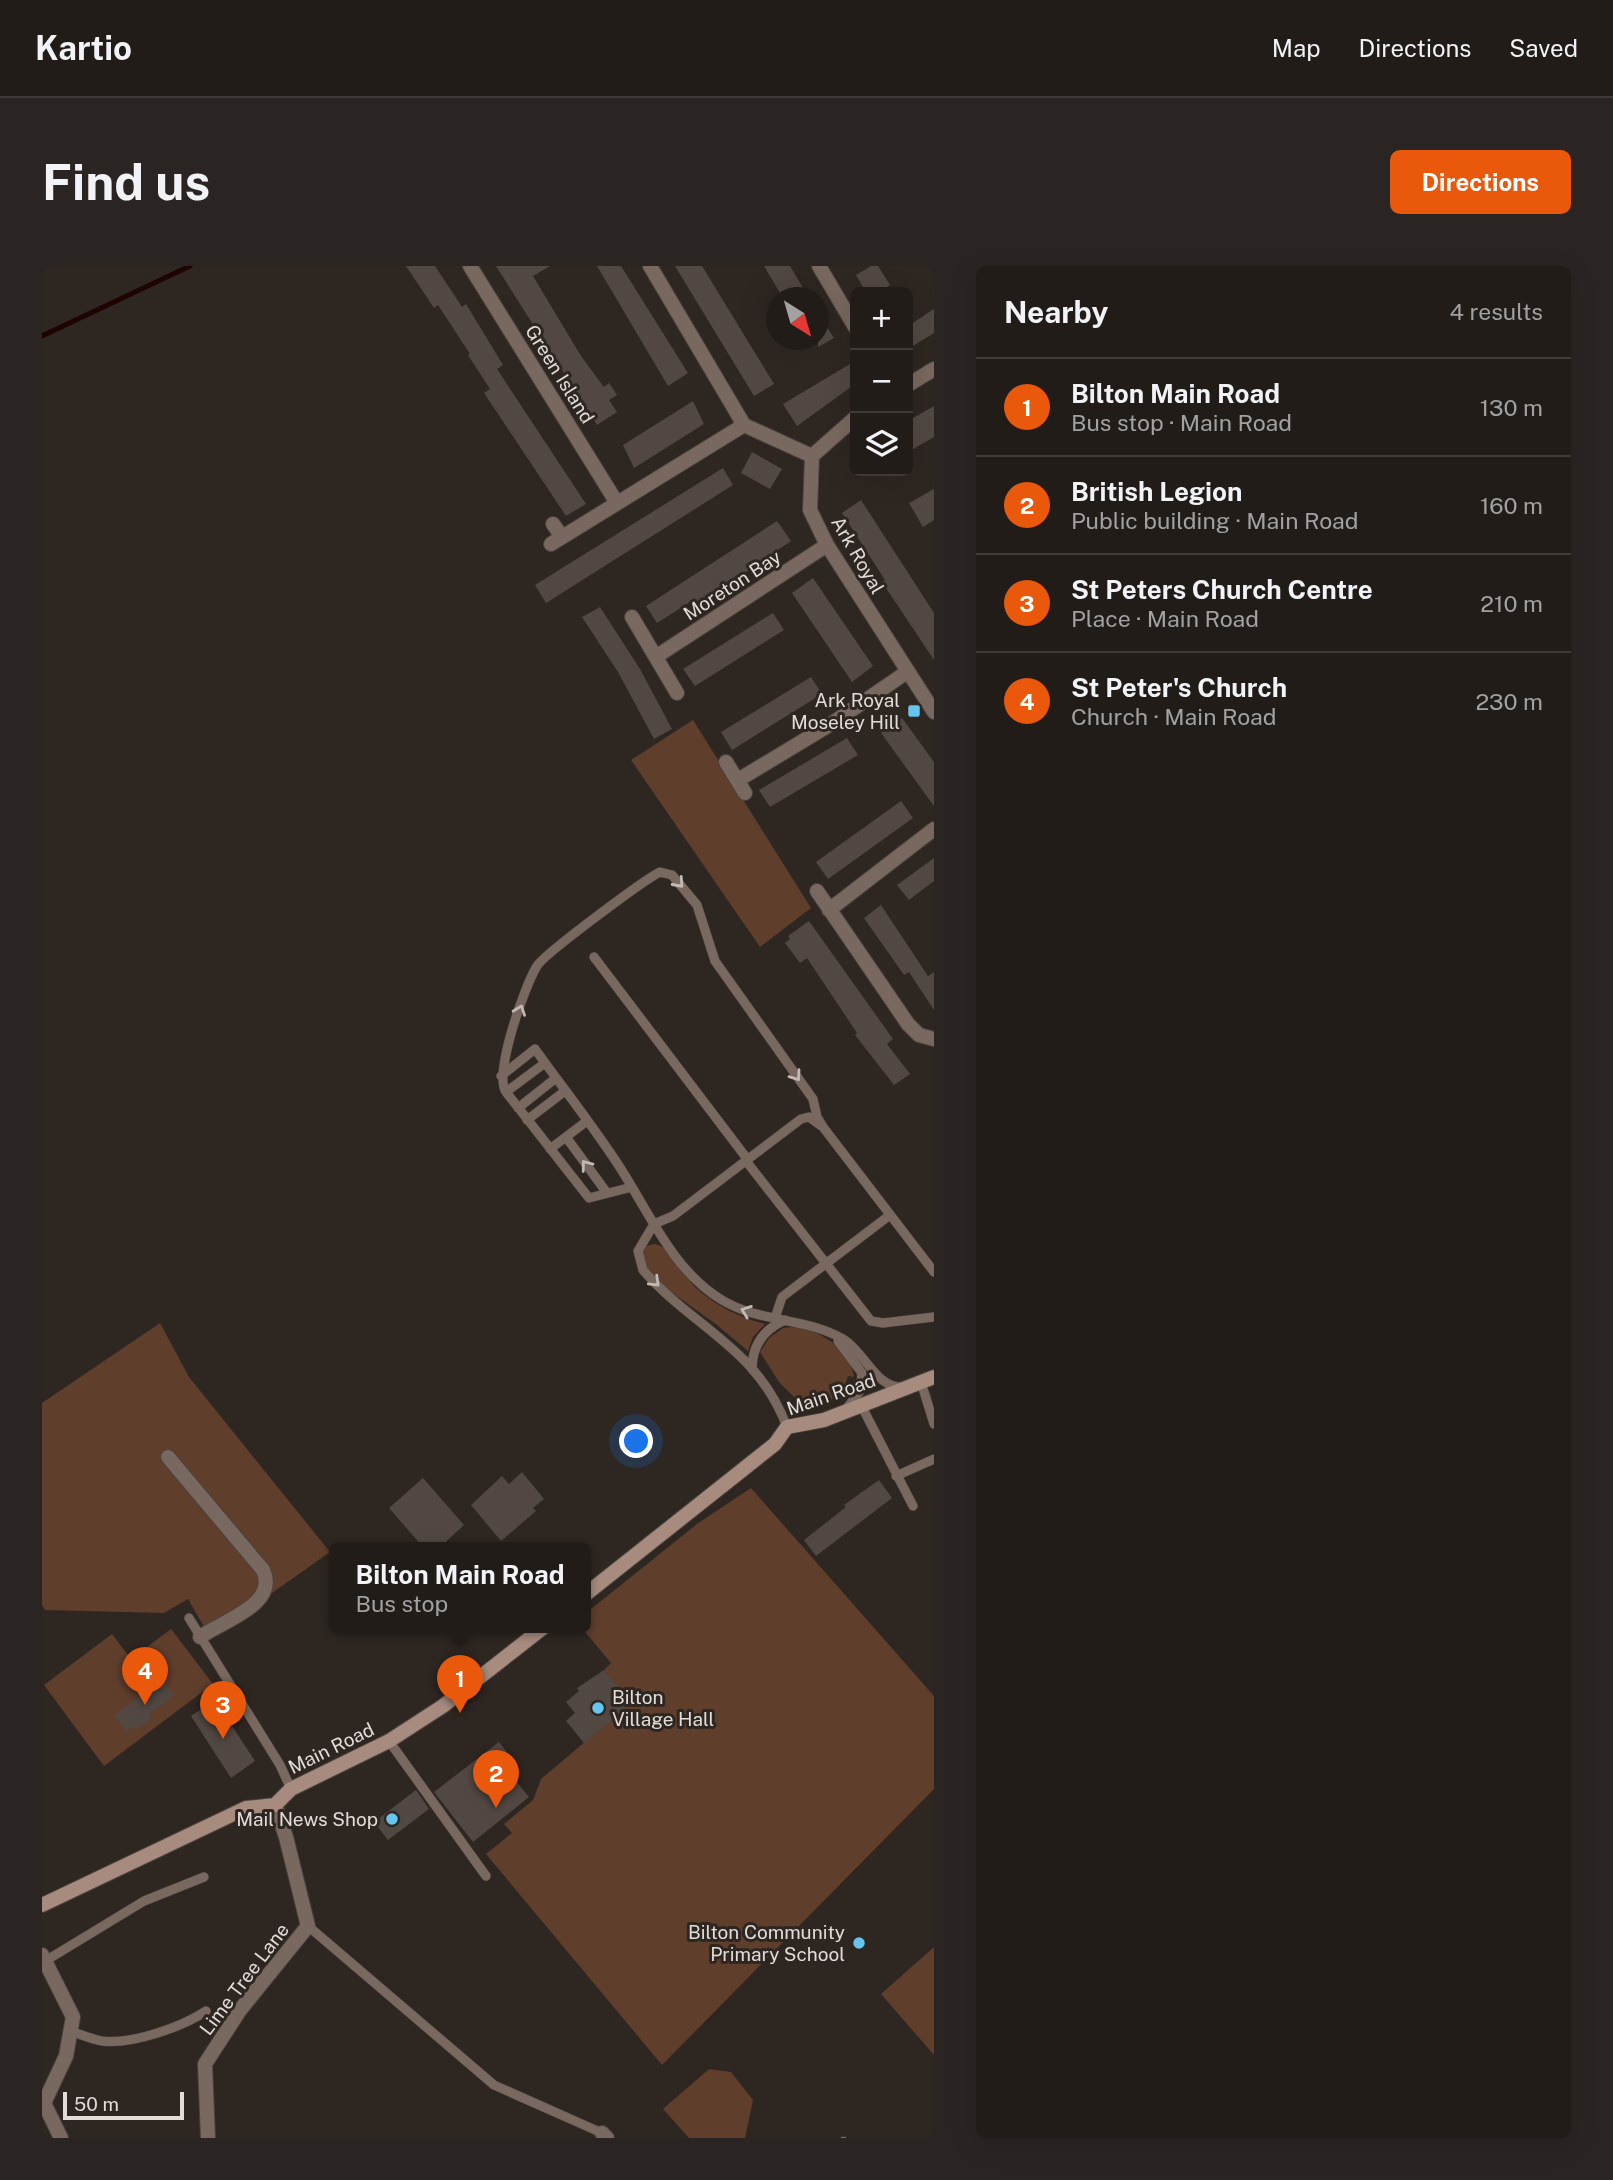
<!DOCTYPE html>
<meta charset="utf-8">
<style>
:root{--surface:#221c19;--page:#2a2522;--text:#f1f3f6;--muted:#a2a1a2;--line:#3f3a38;--accent:#ea580c}
body{margin:0;font-family:"Public Sans",sans-serif;background:var(--page);color:var(--text)}
.controls{position:absolute;right:21px;top:21px;display:grid;overflow:hidden;border-radius:10px;box-shadow:0 7px 28px #0002}
.controls button{width:63px;height:63px;display:grid;place-items:center;padding:0;border:0;border-bottom:2px solid var(--line);background:var(--surface);color:var(--text);font:35px sans-serif}
.compass{position:absolute;left:724px;top:21px;width:63px;height:63px;border-radius:50%;background:var(--surface);box-shadow:0 7px 28px #0002;rotate:143deg}
.scale{position:absolute;left:21px;bottom:18px;width:121px;box-sizing:border-box;padding-left:7px;border:4px solid #e2dcd9;border-top:0;font-size:19px;line-height:24px;white-space:nowrap;color:#e2dcd9;-webkit-text-stroke:5px #2e2621;paint-order:stroke}
.you{position:absolute;left:595px;top:1176px;width:24px;height:24px;margin:-18px;border:5px solid #fff;border-radius:50%;background:#1a73e8;box-shadow:0 0 0 10px #1a73e833}
.badge{display:grid;place-items:center;width:46px;height:46px;border-radius:50%;background:var(--accent);color:#fff;font-size:23px;font-weight:700}
.pin{position:absolute;translate:-50% -58px;filter:drop-shadow(0 2px 4px #0008)}
.pin::after{content:'';position:absolute;top:37px;width:24px;height:21px;background:inherit;clip-path:polygon(0 0,100% 0,50% 100%)}
.popup{position:absolute;left:287px;top:1276px;width:262px;height:91px;box-sizing:border-box;display:grid;place-content:center;border-radius:10px;background:var(--surface);filter:drop-shadow(0 2px 5px #0005);font-size:23px;white-space:nowrap;color:var(--muted)}
.popup b{font-size:26px;color:var(--text)}
.popup::after{content:'';position:absolute;left:50%;top:100%;margin-left:-14px;border:14px solid transparent;border-top-color:var(--surface)}
.list{margin:0;padding:0;list-style:none}
h2{display:flex;justify-content:space-between;align-items:center;height:91px;margin:0;padding:0 28px;font-size:30px}
h2 small{font-size:23px;font-weight:400;color:var(--muted)}
.list li{display:grid;grid-template-columns:46px 1fr auto;gap:21px;align-items:center;box-sizing:border-box;height:98px;padding:0 28px;border-top:2px solid var(--line)}
.list b{display:block;font-size:26px;white-space:nowrap}
.list p{margin:0;font-size:23px;white-space:nowrap;color:var(--muted)}
.list em{font-size:23px;font-style:normal;color:var(--muted)}
.icon{flex:none;width:38px;height:38px;fill:none;stroke:currentColor;stroke-width:2;stroke-linecap:round;stroke-linejoin:round}
.map{position:relative;flex:none;width:892px;height:1872px;overflow:hidden;border-radius:10px}
header{display:flex;align-items:center;gap:42px;box-sizing:border-box;height:98px;padding:0 35px;background:var(--surface);border-bottom:2px solid var(--line)}
header strong{font-size:33px}
nav{display:flex;gap:38px;margin-inline-start:auto;font-size:24px}
.intro{display:flex;align-items:center;justify-content:space-between;box-sizing:border-box;height:168px;padding:0 42px}
h1{margin:0;font-size:49px}
.button{padding:18px 32px;border-radius:10px;background:var(--accent);color:#fff;font-size:24px;font-weight:700}
main{display:flex;gap:42px;padding:0 42px}
aside{flex:1;background:var(--surface);border-radius:10px;box-shadow:0 7px 28px #0002}
.map>svg:first-child{display:block}
.green{fill:#5f3e2c}
.lines{fill:none;stroke-linecap:round;stroke-linejoin:round}
.stream{stroke:#1e0400;stroke-width:5}
.building{fill:#524843}
.lane-casing{stroke:#4b433e;stroke-width:10}
.street-casing{stroke:#4b433e;stroke-width:16}
.secondary-casing{stroke:#4b433e;stroke-width:16}
.path{stroke:#726a66;stroke-width:2.5;stroke-dasharray:5 3.5;stroke-linecap:butt}
.lane{stroke:#78685f;stroke-width:9}
.street{stroke:#78685f;stroke-width:14}
.secondary{stroke:#a68b7e;stroke-width:14}
.oneway{stroke:#c2b9b4}
.poi-dot{fill:#65c5ee;stroke:#2e2621;stroke-width:2.5}
.labels{text-anchor:middle;dominant-baseline:central;stroke-width:6;stroke-linejoin:round;paint-order:stroke}
.street-label{font-size:19px;fill:#e2dcd9;stroke:#2e2621}
.poi-label{font-size:19px;fill:#e2dcd9;stroke:#2e2621;text-anchor:end}
</style>
<header>
<strong>Kartio</strong>
<nav><a>Map</a><a>Directions</a><a>Saved</a></nav>
</header>
<div class="intro"><h1>Find us</h1><a class="button">Directions</a></div>
<main>
<div class="map">
<svg width="892" height="1872" viewBox="0 0 892 1872">
<rect width="100%" height="100%" fill="#2e2621"/>
<!-- green -->
<path class="green" d="M651,454L769,642L718,681L589,494Z
M612,978C631,981 641,1009 654,1022C674,1040 697,1051 723,1058L711,1071L706,1085L675,1059L596,1002L594,996L604,980Z
M118,1057L147,1111L288,1286L168,1371L146,1333L122,1347L3,1344L0,1339V1137Z
M741,1062C769,1057 809,1081 812,1111L806,1110C800,1133 784,1139 761,1140L737,1116L718,1086L727,1072Z
M709,1222L892,1430V1523L620,1799L444,1588L470,1567L462,1558L491,1534L499,1513L589,1437L562,1404L569,1397L539,1361H544V1347L655,1258Z
M129,1363L171,1418L62,1500L2,1419L70,1368L89,1393Z
M892,1681V1789L839,1728Z
M667,1803L689,1806L711,1834L703,1872H647L621,1843Z"/>
<g class="lines">
<!-- stream -->
<path class="stream" d="M0,70L148,0"/>
</g>
<!-- building -->
<path class="building" d="M364,0H393L420,41L424,38L461,99L455,103L544,238L524,250L442,127L448,123L426,89L428,88L396,39L392,42Z
M454,0H508L491,10L539,90L562,121L567,117L575,129L567,134L575,146L555,159Z
M555,0H579L646,107L626,120Z
M633,0H660L732,118L712,130Z
M722,0H748L767,32H741Z
M829,0H836L848,19L837,26H824L814,9Z
M892,43V67L866,83V60Z
M776,47L792,72L776,81Z
M808,98L813,108V118L755,160L741,138Z
M651,135L662,158L592,202L581,179Z
M892,140V171L866,186V155Z
M710,186L740,203L728,223L699,207Z
M681,202L691,219L504,337L493,319Z
M892,223V254L881,261L867,237Z
M819,234L892,347V394L840,316L843,314L800,247Z
M735,255L749,275L688,317L649,339L648,336L615,357L604,340Z
M771,312L831,400L810,416L750,327Z
M558,341L598,403L630,463L612,473L576,406L540,351Z
M731,347L742,364L653,420L641,403Z
M769,411L780,428L690,484L679,466Z
M860,452L892,496V540L839,467Z
M805,472L816,489L728,541L717,524Z
M859,535L871,552L786,613L774,596Z
M892,592V615L867,634L855,619Z
M839,639L886,710L892,706V744L867,706L862,709L822,652Z
M767,655L851,773L845,778L868,808L852,819L813,769L815,767L765,692L758,697L743,677L748,673L746,670Z
M480,1206L502,1233L491,1242L494,1245L459,1275L429,1239L460,1210L467,1218Z
M381,1212L422,1259L398,1281H381L347,1242Z
M837,1214L850,1232L774,1290L762,1274L804,1241L802,1239Z
M562,1404L590,1437L542,1477L524,1455L533,1447L524,1436L537,1425L535,1422Z
M119,1413L132,1429L106,1449L109,1453L94,1464L91,1460L85,1466L72,1450Z
M173,1434L213,1495L189,1512L149,1450Z
M457,1476L468,1490L459,1497L487,1531L431,1576L392,1526Z
M374,1524L387,1543L346,1574L332,1556Z"/>
<g class="lines">
<defs>
<path id="lane" d="M552,691L706,894
M459,810L493,783C521,822 551,860 577,900C607,946 631,1005 680,1034C718,1057 763,1051 801,1073C823,1086 834,1123 861,1121
M464,826L503,797
M476,842L514,812
M485,854L523,825
M524,871L565,927
M508,883L545,855
M704,895L829,1055L841,1057L892,1051
M590,921L547,932L464,826C451,809 483,719 495,700C502,688 602,614 618,606L630,609L655,639L673,695L771,833L775,851L783,864
M733,1052L740,1031L848,949
M796,1075L820,1107L818,1125L805,1142
M710,1101C711,1078 722,1063 743,1054
M879,1116L892,1158
M819,1139L871,1240
M745,1161C715,1081 651,1062 601,1004L596,985L612,958L631,950L759,853L767,851L781,861L892,1006
M854,1210L892,1193
M147,1352L238,1499L249,1523
M347,1475L444,1610
M266,1660L452,1819L560,1867
M0,1697L102,1635L162,1611
M28,1765C38,1768 49,1773 60,1775C89,1779 140,1761 164,1745"/>
<path id="street" d="M428,0L575,237
M608,0L702,159L770,190
M777,0L813,61
M866,119L892,103
M813,152L770,190L768,244L785,279L892,446
M511,258L520,271
M509,278L702,159
M590,351L635,427
M615,390L785,279
M684,496L703,527
M696,514L789,458L865,406
M775,625L866,758L877,769L892,773
M787,644L892,563
M126,1191L221,1304C237,1339 180,1355 158,1371
M0,1689L31,1751L24,1790L2,1837L19,1872
M560,1867L565,1872
M166,1872L163,1798L198,1744L266,1660L244,1571L233,1539"/>
<path id="secondary" d="M544,1328L733,1178L745,1161L782,1154L892,1111
M0,1639L204,1542L233,1539L249,1523L347,1475L401,1440L502,1361"/>
</defs>
<!-- lane casing -->
<use href="#lane" class="lane-casing"/>
<!-- street casing -->
<use href="#street" class="street-casing"/>
<!-- secondary casing -->
<use href="#secondary" class="secondary-casing"/>
<!-- path -->
<path class="path" d="M799,1872H806"/>
<!-- lane -->
<use href="#lane" class="lane"/>
<!-- street -->
<use href="#street" class="street"/>
<!-- secondary -->
<use href="#secondary" class="secondary"/>
</g>
<!-- one-way arrows -->
<defs><path id="oneway-chevron" d="M-2-3.5L2.5 0L-2 3.5" fill="none" stroke-width="1.6" stroke-linecap="round" stroke-linejoin="round" transform="scale(1.75)"/></defs>
<g class="oneway">
<use href="#oneway-chevron" transform="translate(637 617) rotate(48)"/>
<use href="#oneway-chevron" transform="translate(478 744) rotate(-70)"/>
<use href="#oneway-chevron" transform="translate(754 810) rotate(55)"/>
<use href="#oneway-chevron" transform="translate(544 899) rotate(-127)"/>
<use href="#oneway-chevron" transform="translate(613 1016) rotate(44)"/>
<use href="#oneway-chevron" transform="translate(704 1045) rotate(-160)"/>
</g>
<!-- markers -->
<g class="poi-dot">
<rect x="865" y="438" width="14" height="14" rx="3.5"/>
<circle cx="556" cy="1442" r="7"/>
<circle cx="350" cy="1553" r="7"/>
<circle cx="817" cy="1677" r="7"/>
</g>
<g class="labels">
<!-- street labels -->
<g class="street-label">
<text transform="translate(518 108) rotate(58)">Green Island</text>
<text transform="translate(816 289) rotate(60)">Ark Royal</text>
<text transform="translate(690 319) rotate(-33)">Moreton Bay</text>
<text transform="translate(789 1128) rotate(-19)">Main Road</text>
<text transform="translate(289 1482) rotate(-26)">Main Road</text>
<text transform="translate(202 1713) rotate(-53)">Lime Tree Lane</text>
</g>
<!-- poi labels -->
<g class="poi-label">
<text x="858" y="434">Ark Royal<tspan x="858" dy="22">Moseley Hill</tspan></text>
<text x="570" y="1431" text-anchor="start">Bilton<tspan x="570" dy="22">Village Hall</tspan></text>
<text x="336" y="1553">Mail News Shop</text>
<text x="803" y="1666">Bilton Community<tspan x="803" dy="22">Primary School</tspan></text>
</g>
</g>
</svg>
<div class="controls">
<button>+</button>
<button>−</button>
<button><svg class="icon" aria-label="layers" viewBox="0 0 24 24"><path d="M12 4l9 5-9 5-9-5zM3 14l9 5 9-5"/></svg></button>
</div>
<svg class="compass" viewBox="-18 -18 36 36"><path d="M0-13l5 13h-10z" fill="#e53935"/><path d="M0 13l5-13h-10z" fill="#a2a1a2"/></svg>
<div class="scale">50 m</div>
<div class="you"></div>
<div class="pin badge" style="left:418px;top:1447px">1</div>
<div class="popup"><b>Bilton Main Road</b>Bus stop</div>
<div class="pin badge" style="left:454px;top:1542px">2</div>
<div class="pin badge" style="left:181px;top:1473px">3</div>
<div class="pin badge" style="left:103px;top:1439px">4</div>
</div>
<aside>
<h2>Nearby<small>4 results</small></h2>
<ul class="list">
<li><span class="badge">1</span><div><b>Bilton Main Road</b><p>Bus stop · Main Road</p></div><em>130 m</em></li>
<li><span class="badge">2</span><div><b>British Legion</b><p>Public building · Main Road</p></div><em>160 m</em></li>
<li><span class="badge">3</span><div><b>St Peters Church Centre</b><p>Place · Main Road</p></div><em>210 m</em></li>
<li><span class="badge">4</span><div><b>St Peter's Church</b><p>Church · Main Road</p></div><em>230 m</em></li>
</ul>
</aside>
</main>
